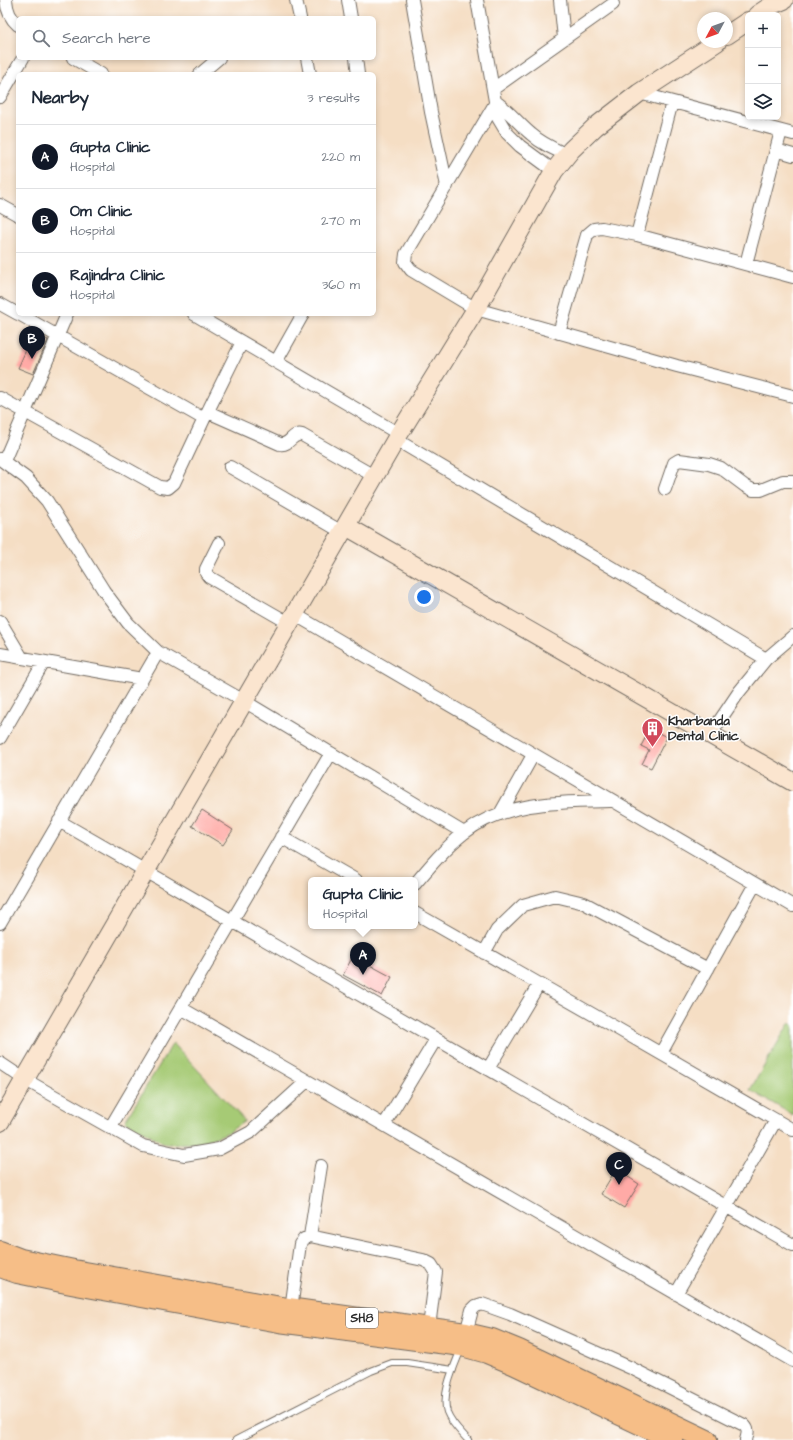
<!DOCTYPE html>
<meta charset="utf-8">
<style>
:root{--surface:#fff;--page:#f2f2f3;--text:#1f2937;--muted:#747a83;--line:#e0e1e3;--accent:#111827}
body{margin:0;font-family:"Architects Daughter",sans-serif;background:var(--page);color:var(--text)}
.controls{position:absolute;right:12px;top:12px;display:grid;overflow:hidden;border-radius:6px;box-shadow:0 2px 6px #0003}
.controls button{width:36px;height:36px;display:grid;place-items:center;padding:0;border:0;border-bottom:1px solid var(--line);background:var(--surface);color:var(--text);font:20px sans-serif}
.compass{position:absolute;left:697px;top:12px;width:36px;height:36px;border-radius:50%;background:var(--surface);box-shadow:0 2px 6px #0003;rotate:229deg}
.you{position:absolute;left:424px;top:597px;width:14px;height:14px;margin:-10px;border:3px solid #fff;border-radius:50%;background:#1a73e8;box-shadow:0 0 0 6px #1a73e833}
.badge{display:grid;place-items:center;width:26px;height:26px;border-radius:50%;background:var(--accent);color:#fff;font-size:13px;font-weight:700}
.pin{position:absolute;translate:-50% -33px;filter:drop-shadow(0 1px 2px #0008)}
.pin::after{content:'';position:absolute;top:21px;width:14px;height:12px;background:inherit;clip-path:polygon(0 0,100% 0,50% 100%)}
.popup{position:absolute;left:308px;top:877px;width:110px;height:52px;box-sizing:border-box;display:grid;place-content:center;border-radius:6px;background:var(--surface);filter:drop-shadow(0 1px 3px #0005);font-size:13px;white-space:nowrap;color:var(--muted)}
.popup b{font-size:15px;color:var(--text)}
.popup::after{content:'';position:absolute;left:50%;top:100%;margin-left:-8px;border:8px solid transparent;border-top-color:var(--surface)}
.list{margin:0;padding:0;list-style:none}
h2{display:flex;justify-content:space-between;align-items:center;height:52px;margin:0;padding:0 16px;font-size:17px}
h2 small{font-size:13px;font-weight:400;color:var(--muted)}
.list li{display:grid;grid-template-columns:26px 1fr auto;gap:12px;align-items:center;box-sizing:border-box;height:64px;padding:0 16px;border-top:1px solid var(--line)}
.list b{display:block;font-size:15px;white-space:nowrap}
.list p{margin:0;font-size:13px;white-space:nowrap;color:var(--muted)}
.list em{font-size:13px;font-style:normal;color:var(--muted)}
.icon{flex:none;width:22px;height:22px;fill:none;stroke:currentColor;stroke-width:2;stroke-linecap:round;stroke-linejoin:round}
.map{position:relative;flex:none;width:793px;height:1440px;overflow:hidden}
.search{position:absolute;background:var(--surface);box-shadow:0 2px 6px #0003;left:16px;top:16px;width:360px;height:44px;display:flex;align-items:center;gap:10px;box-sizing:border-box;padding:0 14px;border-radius:6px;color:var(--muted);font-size:15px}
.panel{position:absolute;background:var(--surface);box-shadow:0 2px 6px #0003;left:16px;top:72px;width:360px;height:244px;border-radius:6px}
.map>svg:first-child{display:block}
.green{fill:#a6ca74;stroke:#687a50}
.building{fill:#ffaaa6}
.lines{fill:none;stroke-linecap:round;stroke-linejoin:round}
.lane-casing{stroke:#726a61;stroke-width:8}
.street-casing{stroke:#726a61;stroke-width:14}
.secondary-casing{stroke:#726a61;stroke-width:20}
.primary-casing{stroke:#726a61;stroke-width:22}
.lane{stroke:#fff;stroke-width:6}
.street{stroke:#fff;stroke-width:12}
.secondary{stroke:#fbe5cf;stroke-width:18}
.primary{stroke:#f6be87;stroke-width:20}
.labels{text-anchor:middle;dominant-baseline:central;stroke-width:3;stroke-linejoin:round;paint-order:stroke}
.shield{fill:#fff;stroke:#6b6b6b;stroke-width:1}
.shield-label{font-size:12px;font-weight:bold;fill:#2b2b2b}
.poi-label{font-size:13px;font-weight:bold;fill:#2b2b2b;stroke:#fff;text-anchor:start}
</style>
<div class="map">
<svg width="793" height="1440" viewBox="0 0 793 1440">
<rect width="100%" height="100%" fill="#fff"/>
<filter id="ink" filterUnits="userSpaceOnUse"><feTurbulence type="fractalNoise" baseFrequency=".025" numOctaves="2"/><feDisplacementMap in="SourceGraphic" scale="8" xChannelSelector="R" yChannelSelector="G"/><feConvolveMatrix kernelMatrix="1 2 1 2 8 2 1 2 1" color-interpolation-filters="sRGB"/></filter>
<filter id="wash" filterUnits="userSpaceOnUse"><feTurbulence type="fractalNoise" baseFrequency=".012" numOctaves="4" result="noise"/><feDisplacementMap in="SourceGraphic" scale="16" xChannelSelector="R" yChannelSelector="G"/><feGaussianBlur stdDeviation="0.9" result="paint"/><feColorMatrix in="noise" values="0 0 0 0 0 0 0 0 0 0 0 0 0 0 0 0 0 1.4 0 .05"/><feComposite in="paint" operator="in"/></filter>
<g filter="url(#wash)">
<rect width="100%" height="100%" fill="#f5dec4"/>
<!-- green -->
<path class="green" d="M790,1022L793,1025V1115L750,1090Z
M173,1043L245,1121L227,1133L200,1143L166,1144L125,1121Z"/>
<g id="blocks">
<!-- building -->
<path class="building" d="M33,334L48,340L33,374L18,368Z
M650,729L667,737L651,768L642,764L649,750L641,746Z
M202,810L233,830L223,845L192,826Z
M353,956L392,977L382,996L343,975Z
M616,1169L639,1184L624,1208L601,1194Z"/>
</g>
</g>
<g filter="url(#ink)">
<use href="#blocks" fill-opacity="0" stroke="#726a61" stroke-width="1"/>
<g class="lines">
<defs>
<path id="lane" d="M461,1349C454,1367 441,1394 447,1412C451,1423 461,1432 468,1440
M236,1440L371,1371L392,1363H407L453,1370"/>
<path id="street" d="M6,0C7,11 10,18 18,25
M296,0L300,18
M348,0L351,18
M412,0L431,112L447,186
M477,0L498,118L507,133L520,146L554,171
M560,0L564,38
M73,58L101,74
M307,58L310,74
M356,58L358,74
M200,74L219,58
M493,89L613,4
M639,93L793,134
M0,97L23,58
M496,102L406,254L405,262L411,270L476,309L677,366L793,396
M496,102C509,111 519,124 531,134C542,144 554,149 567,155
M776,150L793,155
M0,205L18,215
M637,235L672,102
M746,264L781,131
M0,304L18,314
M19,314L204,419
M194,314L399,434
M559,333L587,235L594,229L602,228L637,235L793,277
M276,362L303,314
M0,398L160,487L168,488L174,483L204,419L242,342
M208,412L280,444C290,446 292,432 302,435L374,476
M395,439L766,659
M0,459L26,478L47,501L104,591L128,623L158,652L244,701L464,833
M4,461L67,314
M230,467L342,532
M665,489L674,463L679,460L709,464L721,468L745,486L753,490H761L783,481H793
M219,543L206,569V573L209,577L289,623
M294,614L793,906
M0,621L22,658
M0,654L142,679
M710,735L739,692L766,659L793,636
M0,738L44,662
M500,814L533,755
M59,821L793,1245
M281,837L356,880
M415,884C430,866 445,848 464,833C505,801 560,802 610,801
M415,913L606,1022L793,1130
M0,923L158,652
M484,953L497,930L523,905L555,896L584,903L708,969
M181,1008L793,1361
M661,1053L755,884
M0,1063L24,1079L143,1146L184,1155L219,1149L251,1132L307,1081
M488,1069L539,984
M384,1125L436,1039
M110,1128L331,753
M321,1166L310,1236L423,1260L431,1264L436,1272L429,1327
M676,1294L776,1120
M291,1309L300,1244L304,1239L310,1236
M466,1333L472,1310L476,1306L482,1304L510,1314L631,1368L744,1425C749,1430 748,1433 746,1440"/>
<path id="secondary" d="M757,15L772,5L784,0
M727,35L748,21
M346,526L793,782
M0,1122L399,434L476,309L554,171L571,150L595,127L639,93L717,42"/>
<path id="primary" d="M0,1251L21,1259L74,1270L281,1307L466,1333L492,1339L519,1350L707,1440
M0,1267L17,1273L71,1284L279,1322L462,1346L487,1353L513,1364L673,1440"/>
</defs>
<!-- lane casing -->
<use href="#lane" class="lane-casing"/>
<!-- street casing -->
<use href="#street" class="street-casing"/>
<!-- secondary casing -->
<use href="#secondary" class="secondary-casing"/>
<!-- primary casing -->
<use href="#primary" class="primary-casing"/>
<!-- lane -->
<use href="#lane" class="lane"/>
<!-- street -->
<use href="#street" class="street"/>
<!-- secondary -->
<use href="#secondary" class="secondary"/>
<!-- primary -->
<use href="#primary" class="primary"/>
</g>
</g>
<!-- icons -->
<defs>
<symbol id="building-pin" viewBox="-11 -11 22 30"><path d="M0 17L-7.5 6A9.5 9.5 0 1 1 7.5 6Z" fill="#d1495b" stroke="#fff"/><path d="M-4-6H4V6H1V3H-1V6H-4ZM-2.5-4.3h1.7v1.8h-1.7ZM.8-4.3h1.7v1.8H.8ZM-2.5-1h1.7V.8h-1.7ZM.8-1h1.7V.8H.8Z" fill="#fff"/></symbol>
</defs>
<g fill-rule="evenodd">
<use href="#building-pin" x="640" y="716" width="25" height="34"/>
</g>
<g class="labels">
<!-- shield labels -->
<rect class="shield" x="346" y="1308" width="32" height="20" rx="3"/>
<g class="shield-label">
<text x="362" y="1318">SH8</text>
</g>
<!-- poi labels -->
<g class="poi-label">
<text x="668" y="721">Kharbanda<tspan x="668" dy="15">Dental Clinic</tspan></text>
</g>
</g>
</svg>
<div class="controls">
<button>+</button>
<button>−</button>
<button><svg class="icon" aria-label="layers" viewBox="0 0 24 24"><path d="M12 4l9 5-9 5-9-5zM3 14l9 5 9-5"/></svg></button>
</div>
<svg class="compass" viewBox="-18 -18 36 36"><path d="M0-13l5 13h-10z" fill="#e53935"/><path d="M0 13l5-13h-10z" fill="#747a83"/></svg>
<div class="you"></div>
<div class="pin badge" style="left:363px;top:975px">A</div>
<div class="popup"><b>Gupta Clinic</b>Hospital</div>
<div class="pin badge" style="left:32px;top:359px">B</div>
<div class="pin badge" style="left:619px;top:1185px">C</div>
<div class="search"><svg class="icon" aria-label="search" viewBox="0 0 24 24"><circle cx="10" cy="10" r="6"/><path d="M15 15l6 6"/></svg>Search here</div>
<section class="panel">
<h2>Nearby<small>3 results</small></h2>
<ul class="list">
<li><span class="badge">A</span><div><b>Gupta Clinic</b><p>Hospital</p></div><em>220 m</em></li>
<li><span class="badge">B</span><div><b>Om Clinic</b><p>Hospital</p></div><em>270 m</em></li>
<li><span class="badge">C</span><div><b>Rajindra Clinic</b><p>Hospital</p></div><em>360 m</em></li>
</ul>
</section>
</div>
